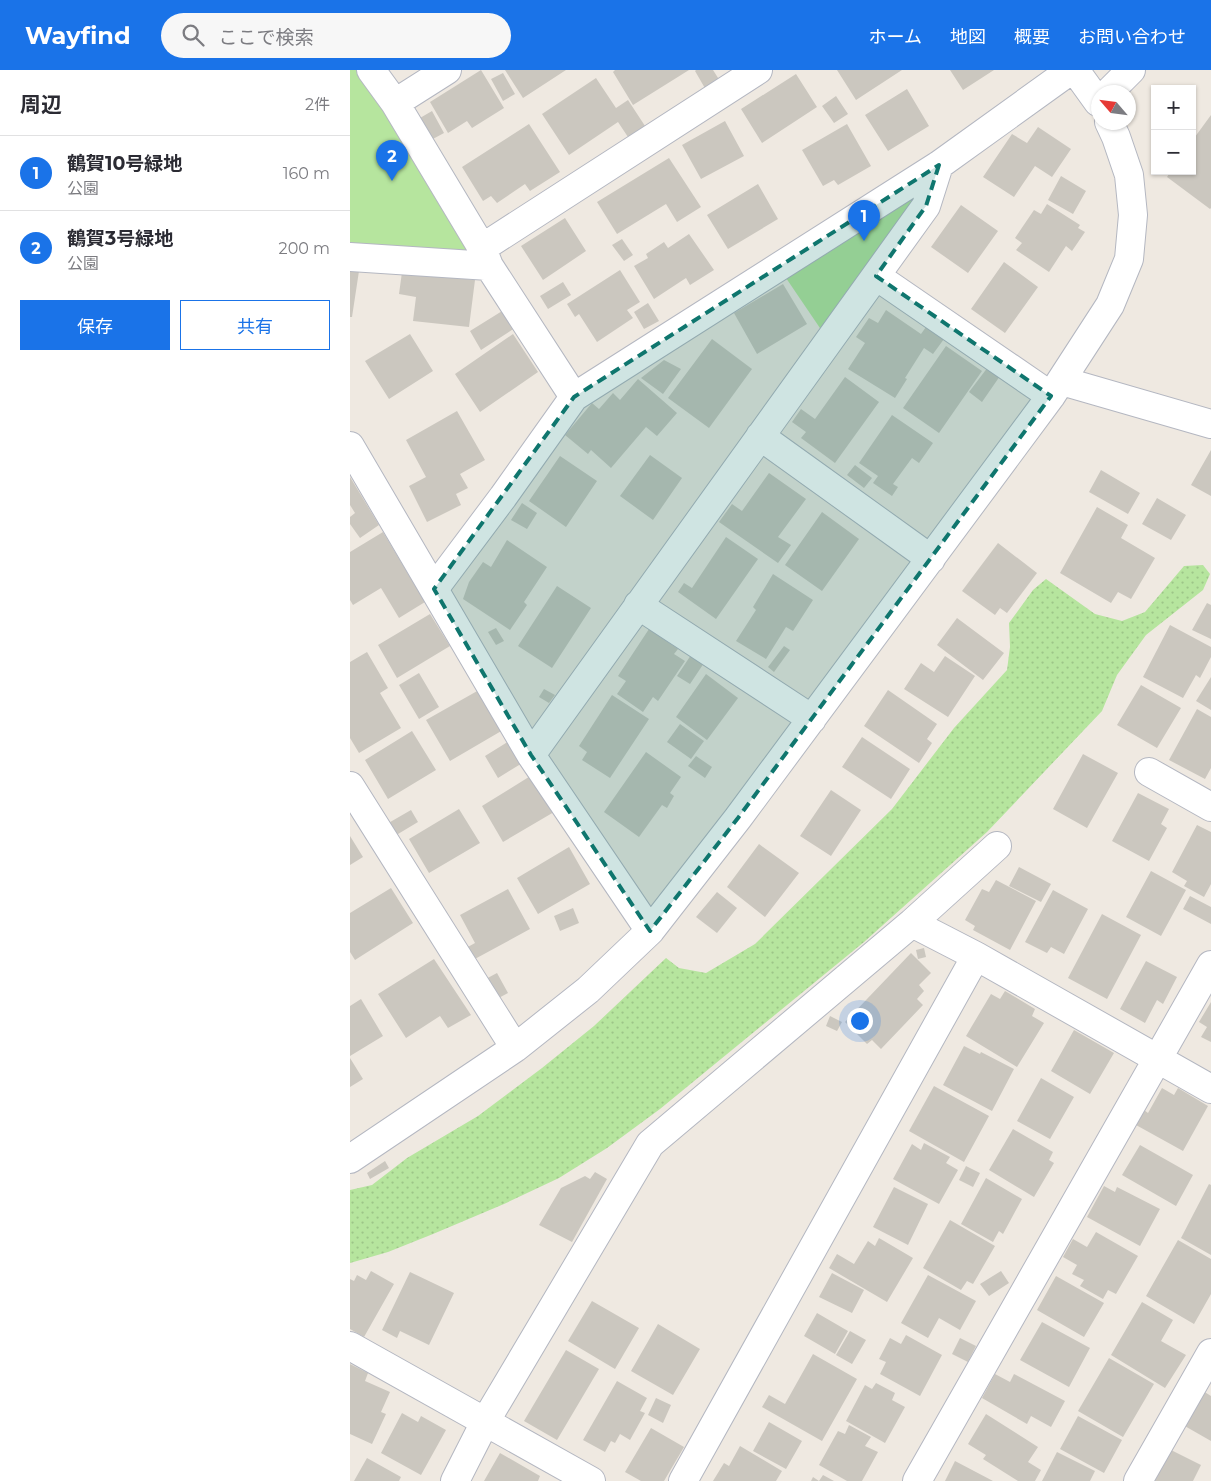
<!DOCTYPE html>
<html lang="ja">
<meta charset="utf-8">
<style>
:root{--surface:#fff;--page:#f7f7f7;--text:#2b2b33;--muted:#7c7c81;--line:#e1e1e2;--accent:#1a73e8}
body{margin:0;font-family:Montserrat,"Noto Sans JP",sans-serif;background:var(--page);color:var(--text)}
.controls{position:absolute;right:15px;top:15px;display:grid;overflow:hidden;border-radius:0px;box-shadow:0 1px 4px #0004}
.controls button{width:45px;height:45px;display:grid;place-items:center;padding:0;border:0;border-bottom:1px solid var(--line);background:var(--surface);color:var(--text);font:25px sans-serif}
.compass{position:absolute;left:741px;top:15px;width:45px;height:45px;border-radius:50%;background:var(--surface);box-shadow:0 1px 4px #0004;rotate:298deg}
.you{position:absolute;left:509px;top:950px;width:18px;height:18px;margin:-12px;border:4px solid #fff;border-radius:50%;background:#1a73e8;box-shadow:0 0 0 8px #1a73e833}
.badge{display:grid;place-items:center;width:32px;height:32px;border-radius:50%;background:var(--accent);color:#fff;font-size:16px;font-weight:700}
.pin{position:absolute;translate:-50% -41px;filter:drop-shadow(0 1px 2px #0008)}
.pin::after{content:'';position:absolute;top:26px;width:18px;height:15px;background:inherit;clip-path:polygon(0 0,100% 0,50% 100%)}
.list{margin:0;padding:0;list-style:none}
h2{display:flex;justify-content:space-between;align-items:center;height:65px;margin:0;padding:0 20px;font-size:21px}
h2 small{font-size:16px;font-weight:400;color:var(--muted)}
.list li{display:grid;grid-template-columns:32px 1fr auto;gap:15px;align-items:center;box-sizing:border-box;height:75px;padding:0 20px;border-top:1px solid var(--line)}
.list b{display:block;font-size:19px;white-space:nowrap}
.list p{margin:0;font-size:16px;white-space:nowrap;color:var(--muted)}
.list em{font-size:16px;font-style:normal;color:var(--muted)}
.actions{display:flex;gap:10px;padding:15px 20px}
.actions a{flex:1;padding:11px 0;border:1px solid var(--accent);border-radius:0px;text-align:center;font-size:18px;color:var(--accent)}
.actions .main{background:var(--accent);color:#fff}
.icon{flex:none;width:28px;height:28px;fill:none;stroke:currentColor;stroke-width:2;stroke-linecap:round;stroke-linejoin:round}
.map{position:relative;flex:none;width:861px;height:1411px;overflow:hidden}
header{display:flex;align-items:center;gap:30px;box-sizing:border-box;height:70px;padding:0 25px;background:var(--accent);color:#fff}
header strong{font-size:24px}
nav{display:flex;gap:28px;margin-inline-start:auto;font-size:18px}
.search{width:350px;height:45px;background:var(--page);display:flex;align-items:center;gap:12px;box-sizing:border-box;padding:0 18px;border-radius:28px;color:var(--muted);font-size:19px}
main{display:flex}
aside{flex:1;background:var(--surface)}
.map>svg:first-child{display:block}
.grass{fill:url(#grass-dots)}
.park{fill:#b6e59e}
.building{fill:#cbc7bf}
.lines{fill:none;stroke-linecap:round;stroke-linejoin:round}
.street-casing{stroke:#b4b7c1;stroke-width:30}
.street{stroke:#fff;stroke-width:28}
.marked{fill:#0f766e;fill-opacity:0.2;stroke:#0f766e;stroke-width:4;stroke-dasharray:10 6;stroke-linejoin:round}
</style>
<header>
<strong>Wayfind</strong>
<div class="search"><svg class="icon" aria-label="search" viewBox="0 0 24 24"><circle cx="10" cy="10" r="6"/><path d="M15 15l6 6"/></svg>ここで検索</div>
<nav><a>ホーム</a><a>地図</a><a>概要</a><a>お問い合わせ</a></nav>
</header>
<main>
<aside>
<h2>周辺<small>2件</small></h2>
<ul class="list">
<li><span class="badge">1</span><div><b>鶴賀10号緑地</b><p>公園</p></div><em>160 m</em></li>
<li><span class="badge">2</span><div><b>鶴賀3号緑地</b><p>公園</p></div><em>200 m</em></li>
</ul>
<div class="actions"><a class="main">保存</a><a>共有</a></div>
</aside>
<div class="map">
<svg width="861" height="1411" viewBox="0 0 861 1411">
<defs>
<pattern id="grass-dots" width="8" height="8" patternUnits="userSpaceOnUse" patternTransform="scale(1.25)"><rect width="8" height="8" fill="#b6e59e"/><path d="M2 2h.1M6 6h.1" fill="none" stroke="#9dc588" stroke-width="1.8" stroke-linecap="round"/></pattern>
</defs>
<rect width="100%" height="100%" fill="#efe9e1"/>
<!-- grass -->
<path class="grass" d="M853,495L860,504L853,520L796,565L767,605L752,641L637,762L514,872L310,1039L257,1078L209,1108L154,1134L83,1164L38,1182L0,1193V1120L22,1115L57,1088L128,1046L192,998L244,956L316,888L329,898L356,903L405,874L542,739L604,658L657,600L660,577L659,553L683,520L696,509L745,544L772,551L795,542L834,496Z"/>
<!-- park -->
<path class="park" d="M0,0H9L128,186L0,177Z
M574,114L565,136L474,264L434,205Z"/>
<!-- building -->
<path class="building" d="M131,0L154,38L122,58L117,51L98,63L80,32Z
M155,0H216L173,28Z
M265,0H339L283,35L263,2Z
M346,0H363L370,11L356,20L345,1Z
M487,0H552L506,30Z
M600,0H644L613,20Z
M153,3L165,24L153,31L141,9Z
M446,4L467,37L412,73L391,39Z
M246,8L266,38L278,30L297,59L280,70L268,52L219,85L192,44Z
M557,19L579,56L538,81L515,45Z
M486,26L498,44L484,53L472,36Z
M82,41L94,63L81,70L70,48Z
M861,45V138L860,139L817,107L821,101H842V71Z
M375,51L394,86L351,109L332,75Z
M179,54L210,102L180,121L175,114L147,133L141,126L133,131L112,97Z
M497,54L521,96L488,115L484,110L473,116L452,80Z
M688,57L721,79L702,107L685,96L664,127L633,107L662,64L677,73Z
M319,88L351,137L327,152L316,134L267,164L247,132Z
M711,106L736,121L723,144L698,130Z
M408,114L428,149L378,179L357,145Z
M697,134L730,155L728,158L735,162L722,181L716,176L699,202L666,180L672,173L665,168L684,140L691,144Z
M611,135L648,161L618,203L581,177Z
M215,148L236,181L193,210L171,176Z
M339,164L364,200L340,215L336,208L304,229L284,196L298,188L296,184L314,172L318,178Z
M272,169L283,185L274,191L262,175Z
M654,192L688,217L655,263L621,239Z
M0,200L9,201L2,247H0Z
M270,200L290,232L277,240L283,248L247,272L229,244L225,247L217,234Z
M52,202L125,210L119,257L63,251L66,227L49,224Z
M213,212L221,225L198,239L190,226Z
M433,214L457,254L407,284L384,243Z
M298,233L309,251L294,259L284,242Z
M157,238L168,256L131,280L120,261Z
M536,240L571,264L576,257L594,269L583,284L574,278L555,308L557,309L545,328L498,299L515,273L506,267L519,248L528,253Z
M60,264L83,301L39,329L15,291Z
M163,264L188,302L130,342L105,304Z
M362,269L402,299L359,358L318,328Z
M596,276L632,301L589,363L553,338Z
M314,290L331,299L313,324L291,308Z
M638,297L650,306L632,332L619,322Z
M495,307L529,332L485,393L451,368L456,362L442,352L451,339L465,349Z
M288,309L327,343L307,366L296,357L261,398L241,380L238,384L215,365L242,333L249,339L263,323L270,330Z
M107,341L135,390L110,404L118,418L106,424L111,435L77,452L59,416L76,407L56,370Z
M542,345L583,373L569,393L562,388L543,414L548,417L542,426L523,413L528,406L509,393Z
M861,380V426L841,415Z
M300,385L332,408L303,450L270,426Z
M210,386L247,411L216,457L179,431Z
M505,395L522,408L514,418L497,405Z
M751,400L790,423L778,444L739,422Z
M419,403L456,429L428,467L441,475L428,493L369,452L382,434L392,441Z
M0,407L29,455L10,468L0,454V447L5,443L0,435Z
M807,428L836,445L821,470L792,454Z
M172,433L187,443L177,459L161,450Z
M747,437L778,455L771,468L805,488L781,529L768,522L761,533L710,503Z
M472,442L509,469L472,521L435,495Z
M33,462L75,532L49,548L31,518L3,535L0,530V482Z
M376,467L408,489L366,549L328,522L334,513L342,518Z
M157,470L197,497L174,532L177,535L160,560L113,529L119,512L133,492L141,497Z
M648,473L687,503L657,543L650,538L645,545L612,521Z
M423,504L463,530L443,561L436,557L416,589L386,571L406,540L403,537Z
M207,516L241,538L202,598L168,576Z
M857,533L861,535V569L842,560Z
M80,544L100,576L47,608L28,575Z
M607,548L654,583L633,610L587,575Z
M820,555L861,577V587L850,608L846,605L833,628L793,607Z
M146,558L154,571L146,575L138,562Z
M299,559L328,579L324,584L335,591L308,631L303,627L293,642L267,624L276,611L268,606Z
M434,576L440,580L424,602L418,597Z
M17,582L38,618L30,623L51,658L9,683L0,668V592Z
M341,585L354,593L340,614L327,606Z
M595,586L625,606L598,647L554,619L571,593L584,602Z
M69,603L89,637L69,649L49,615Z
M356,604L388,628L357,670L326,647Z
M861,607V640L846,631Z
M791,615L831,638L807,678L767,655Z
M194,619L205,625L199,633L189,627Z
M129,620L153,660L100,691L76,650Z
M538,620L587,654L577,669L582,673L569,693L514,656Z
M262,625L299,649L260,708L232,690L237,682L229,676Z
M847,639L861,647V698L855,709L819,690Z
M330,654L354,671L341,689L317,672Z
M62,661L86,700L38,729L15,690Z
M512,667L560,699L541,729L492,697Z
M161,670L174,692L148,708L135,686Z
M296,682L331,707L320,723L324,726L317,738L312,735L289,767L254,742Z
M733,684L768,703L737,758L703,739Z
M346,686L362,697L355,708L338,696Z
M182,705L204,742L153,772L132,736Z
M481,720L511,740L481,786L450,766Z
M788,723L819,739L811,754L817,758L799,791L762,771Z
M109,739L130,773L79,803L59,769Z
M61,740L68,752L43,767L35,755Z
M847,755L861,762V814L854,827L834,816L837,811L822,802Z
M0,766L13,787L0,795Z
M409,774L449,803L415,847L377,817Z
M219,777L240,814L188,844L167,808Z
M669,797L701,814L691,832L659,816Z
M801,801L836,820L811,866L776,847Z
M646,810L686,831L660,880L623,860L625,856L615,850L632,819L639,822Z
M41,818L63,853L5,890L0,882V843Z
M158,819L180,859L123,890L116,878L125,873L110,845Z
M703,820L738,839L714,884L701,877L697,883L675,872Z
M367,822L387,838L367,863L346,847Z
M840,826L861,837V854L833,839Z
M223,838L229,853L210,861L204,846Z
M752,844L791,865L757,929L718,908Z
M574,878L576,887L568,889L566,880Z
M561,883L581,903L569,915L574,921L567,929L573,935L531,979L522,970L517,974L495,952Z
M84,889L121,945L98,958L90,946L56,968L28,924Z
M796,891L827,907L813,934L807,930L795,953L770,939Z
M147,903L158,923L143,931L132,911Z
M655,921L685,939L682,946L694,953L667,997L616,966L641,924L650,929Z
M11,929L33,966L0,986V936Z
M861,932V972L851,967L857,957L849,952Z
M480,946L492,952L487,961L476,956Z
M724,960L764,983L740,1024L701,1001Z
M614,976L630,984L631,982L664,999L642,1041L593,1015Z
M0,988L13,1009L0,1017Z
M691,1008L724,1027L700,1069L667,1051Z
M584,1016L639,1046L614,1092L559,1061Z
M812,1018L824,1025L828,1018L858,1036L833,1081L786,1055L794,1040L798,1043Z
M663,1059L703,1082L699,1090L704,1093L684,1127L639,1100Z
M574,1073L600,1087L596,1093L608,1100L589,1134L543,1109L562,1074L571,1080Z
M790,1075L843,1105L826,1136L772,1105Z
M35,1091L39,1098L20,1109L17,1103Z
M616,1096L630,1103L623,1117L609,1110Z
M245,1102L257,1109L222,1172L189,1155L211,1118L235,1106L240,1109Z
M636,1108L672,1129L653,1164L649,1161L643,1172L611,1154Z
M859,1114L861,1115V1185L831,1168Z
M754,1116L765,1122L767,1117L810,1139L790,1176L737,1147Z
M544,1117L578,1134L558,1175L523,1157Z
M600,1150L645,1176L623,1214L617,1211L611,1220L573,1198Z
M746,1162L788,1186L766,1224L758,1220L753,1229L730,1216L734,1210L722,1204L727,1195L713,1187L723,1169L737,1177Z
M529,1168L563,1188L537,1232L479,1198L487,1184L504,1194L518,1171L525,1176Z
M828,1170L861,1189V1224L844,1254L796,1226Z
M21,1201L44,1214L14,1267L0,1259V1209L4,1211L7,1205L16,1210Z
M651,1201L659,1213L639,1226L630,1214Z
M60,1202L104,1223L79,1275L50,1261L47,1268L32,1260Z
M482,1203L514,1220L502,1243L469,1227Z
M578,1205L626,1231L610,1260L589,1248L578,1268L551,1253Z
M706,1206L754,1233L734,1267L687,1240Z
M242,1231L289,1258L265,1299L218,1271Z
M792,1232L823,1250L811,1271L836,1285L815,1318L761,1285Z
M467,1243L498,1261L485,1284L454,1266Z
M692,1252L740,1278L719,1317L670,1290Z
M308,1254L350,1279L323,1325L281,1301Z
M500,1261L516,1270L502,1294L486,1285Z
M556,1265L592,1285L570,1326L530,1304L536,1292L529,1289L540,1268L551,1274Z
M610,1268L626,1276L618,1292L602,1284Z
M216,1280L249,1299L207,1370L174,1351Z
M463,1284L507,1309L472,1371L412,1337L419,1325L435,1334Z
M759,1288L804,1314L773,1367L728,1341Z
M0,1294L18,1303L15,1311L40,1322L31,1342L36,1344L22,1374L0,1364Z
M645,1304L660,1312L664,1304L715,1331L701,1357L681,1346L677,1354L632,1328Z
M267,1311L297,1328L290,1341L295,1343L280,1370L270,1364L265,1373L261,1371L255,1382L233,1370Z
M526,1313L545,1323L542,1330L555,1337L535,1373L496,1351L515,1315L522,1319Z
M853,1321L861,1326V1371L833,1355Z
M306,1328L321,1335L313,1353L298,1345Z
M52,1343L68,1352L71,1346L96,1360L71,1405L31,1383Z
M636,1344L688,1377L678,1392L691,1400L685,1411H668L633,1389L636,1385L618,1374Z
M728,1346L772,1370L754,1403L710,1379Z
M419,1352L452,1371L436,1399L403,1381Z
M499,1355L521,1367L515,1376L528,1382L512,1411H497L469,1395L488,1361L495,1364Z
M301,1358L334,1377L314,1411H291L275,1402Z
M390,1376L432,1401L426,1411H363L374,1393L379,1396Z
M819,1379L851,1395L843,1411H803Z
M707,1382L745,1401L740,1411H692Z
M150,1383L190,1406L188,1411H134Z
M17,1388L51,1407L49,1411H4Z
M605,1391L643,1411H595Z
M473,1405L484,1411H461L463,1407L469,1411Z"/>
<g class="lines">
<defs>
<path id="street" d="M21,0L45,33L132,178
M725,0L748,32
M759,22L781,0
M45,33L97,0
M0,187L139,196
M526,206L701,326
M712,311L861,354
M224,327L589,95L721,0
M410,366L581,489
M0,376L181,685L300,861
M84,519L153,427L224,327L139,196L132,178L408,0
M288,535L462,649
M181,685L576,136L589,95
M799,702L861,737
M0,716L165,978
M562,853L626,886L861,1019
M0,1089L165,978L238,920L300,861L388,748L701,326L760,235L779,189L783,145L779,105L766,67L759,52
M0,1276L241,1411
M105,1411L135,1352L300,1074L562,853L647,776
M333,1411L626,886
M567,1411L861,895
M788,1411L861,1283"/>
</defs>
<!-- street casing -->
<use href="#street" class="street-casing"/>
<!-- street -->
<use href="#street" class="street"/>
</g>
<!-- marked area -->
<path class="marked" d="M589,95L576,136L526,206L701,326L388,748L300,861L181,685L84,519L224,327Z"/>
</svg>
<div class="controls">
<button>+</button>
<button>−</button>
</div>
<svg class="compass" viewBox="-18 -18 36 36"><path d="M0-13l5 13h-10z" fill="#e53935"/><path d="M0 13l5-13h-10z" fill="#7c7c81"/></svg>
<div class="you"></div>
<div class="pin badge" style="left:514px;top:171px">1</div>
<div class="pin badge" style="left:42px;top:111px">2</div>
</div>
</main>
